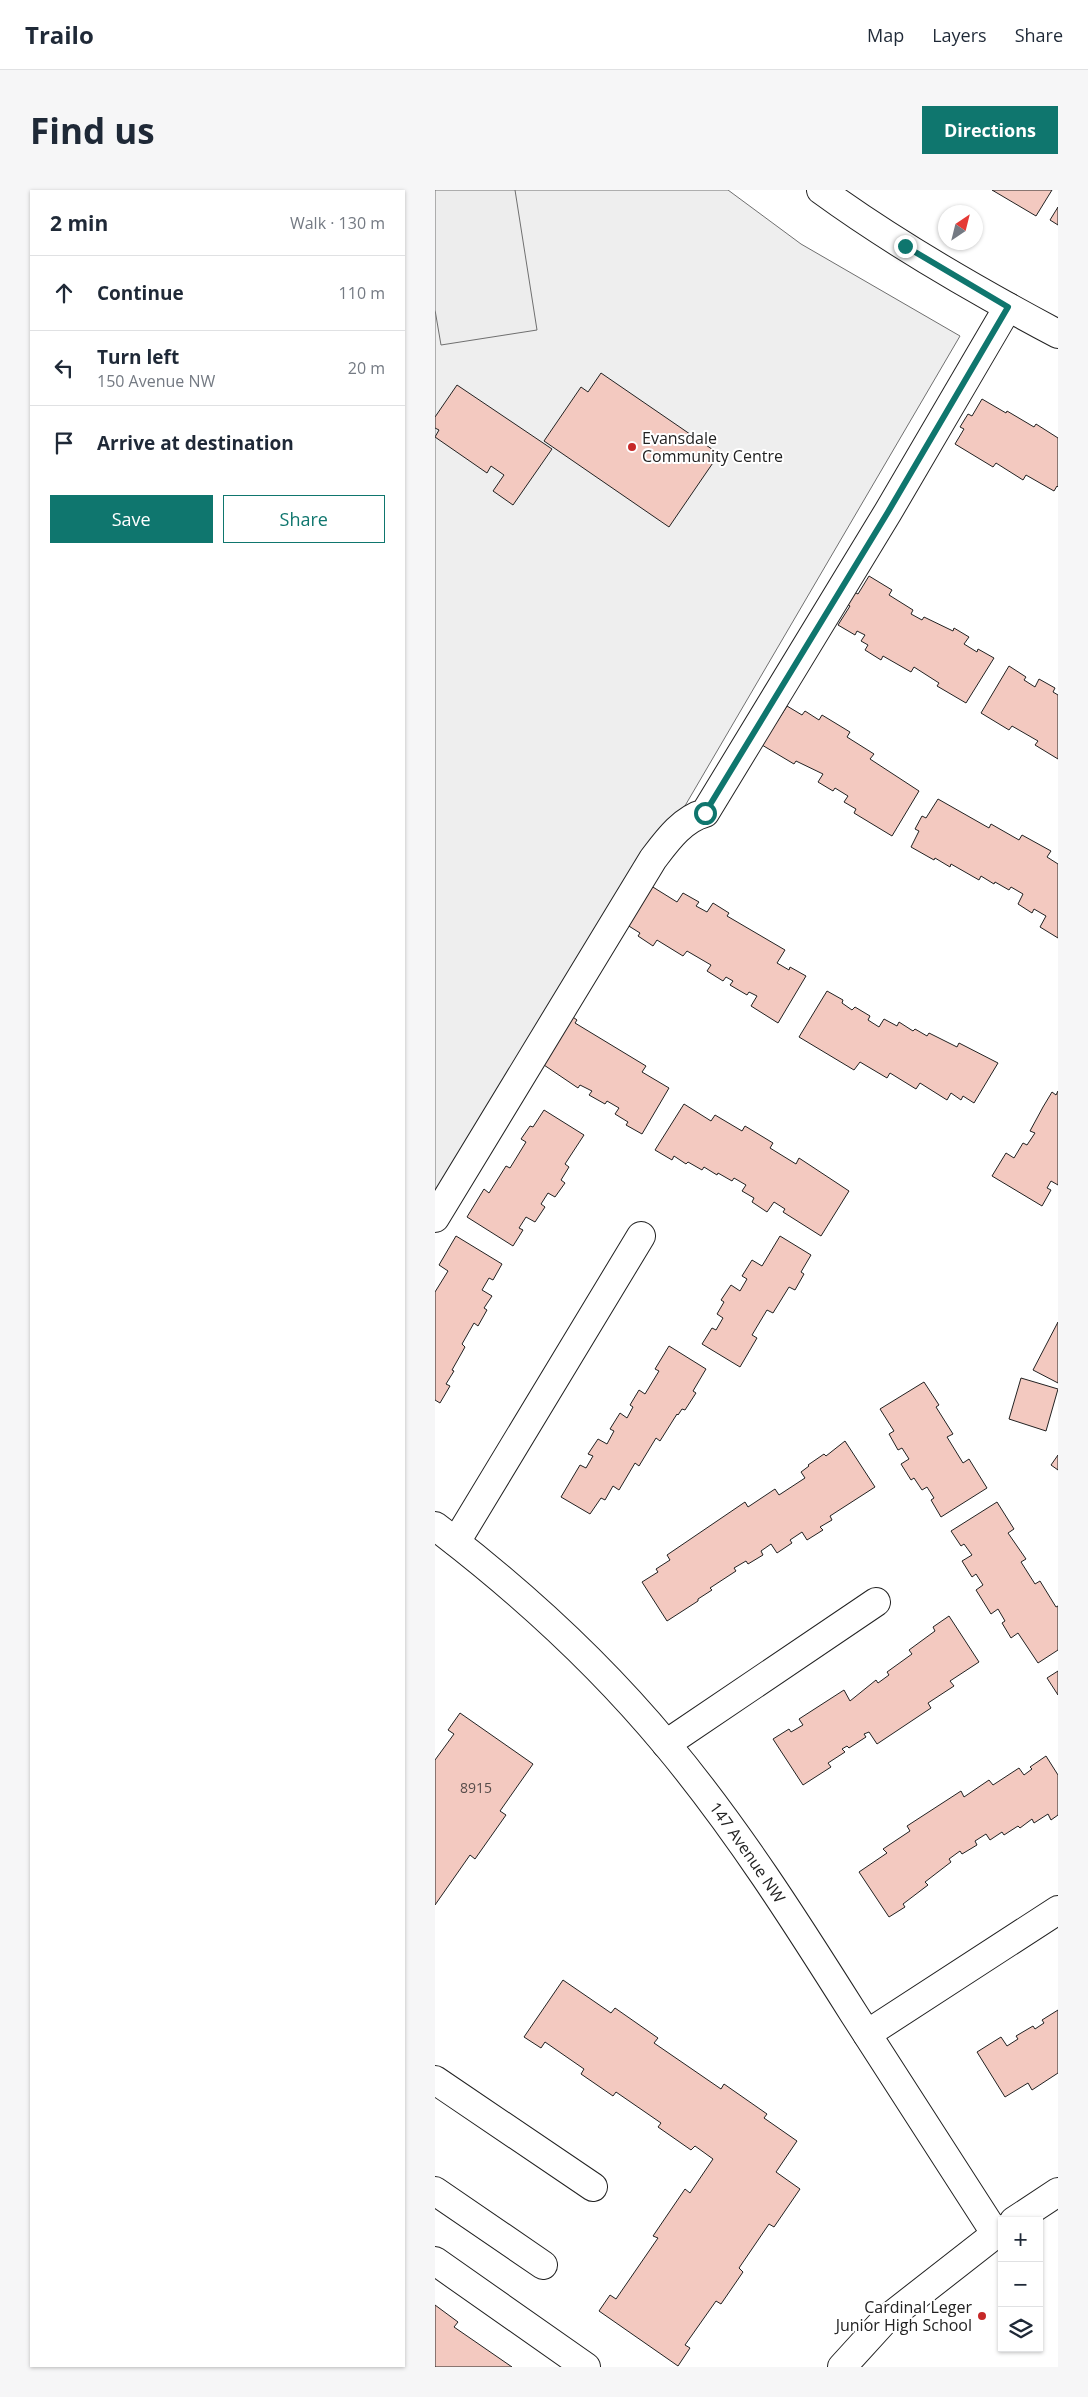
<!DOCTYPE html>
<meta charset="utf-8">
<style>
:root{--surface:#fff;--page:#f6f6f7;--text:#1f2937;--muted:#747a83;--line:#e0e1e3;--accent:#0f766e}
body{margin:0;font-family:"Open Sans",sans-serif;background:var(--page);color:var(--text)}
.controls{position:absolute;right:15px;bottom:15px;display:grid;overflow:hidden;border-radius:0px;box-shadow:0 1px 4px #0004}
.controls button{width:45px;height:45px;display:grid;place-items:center;padding:0;border:0;border-bottom:1px solid var(--line);background:var(--surface);color:var(--text);font:25px sans-serif}
.compass{position:absolute;left:503px;top:15px;width:45px;height:45px;border-radius:50%;background:var(--surface);box-shadow:0 1px 4px #0004;rotate:35deg}
.stop{position:absolute;width:15px;height:15px;margin:-11px;border:4px solid #0f766e;border-radius:50%;background:#fff}
.stop.end{background:#0f766e;border-color:#fff;box-shadow:0 1px 5px #0008}
.list{margin:0;padding:0;list-style:none}
h2{display:flex;justify-content:space-between;align-items:center;height:65px;margin:0;padding:0 20px;font-size:21px}
h2 small{font-size:16px;font-weight:400;color:var(--muted)}
.list li{display:grid;grid-template-columns:32px 1fr auto;gap:15px;align-items:center;box-sizing:border-box;height:75px;padding:0 20px;border-top:1px solid var(--line)}
.list b{display:block;font-size:19px;white-space:nowrap}
.list p{margin:0;font-size:16px;white-space:nowrap;color:var(--muted)}
.list em{font-size:16px;font-style:normal;color:var(--muted)}
.actions{display:flex;gap:10px;padding:15px 20px}
.actions a{flex:1;padding:11px 0;border:1px solid var(--accent);border-radius:0px;text-align:center;font-size:18px;color:var(--accent)}
.actions .main{background:var(--accent);color:#fff}
.icon{flex:none;width:28px;height:28px;fill:none;stroke:currentColor;stroke-width:2;stroke-linecap:round;stroke-linejoin:round}
.map{position:relative;flex:none;width:623px;height:2177px;overflow:hidden;border-radius:0px}
header{display:flex;align-items:center;gap:30px;box-sizing:border-box;height:70px;padding:0 25px;background:var(--surface);border-bottom:1px solid var(--line)}
header strong{font-size:24px}
nav{display:flex;gap:28px;margin-inline-start:auto;font-size:18px}
.intro{display:flex;align-items:center;justify-content:space-between;box-sizing:border-box;height:120px;padding:0 30px}
h1{margin:0;font-size:35px}
.button{padding:12px 22px;border-radius:0px;background:var(--accent);color:#fff;font-size:18px;font-weight:700}
main{display:flex;gap:30px;padding:0 30px}
aside{flex:1;background:var(--surface);border-radius:0px;box-shadow:0 1px 4px #0004}
.map>svg:first-child{display:block}
.green{fill:#eee;stroke:#6f6f6f}
.parking{fill:#ededed;stroke:#6f6f6f}
.building{fill:#f3c9c0;stroke:#222}
.lines{fill:none;stroke-linecap:round;stroke-linejoin:round}
.minor-casing{stroke:#222;stroke-width:30}
.minor{stroke:#fff;stroke-width:28}
.route{stroke:#0f766e;stroke-width:6}
.poi-dot{fill:#c62828;stroke:#fff;stroke-width:2}
.labels{text-anchor:middle;dominant-baseline:central;stroke-width:4;stroke-linejoin:round;paint-order:stroke}
.number-label{font-size:14px;fill:#564c4a}
.poi-label{font-size:16px;fill:#222;stroke:#fff;text-anchor:start}
.street-label{font-size:16px;fill:#222;stroke:#fff}
</style>
<header>
<strong>Trailo</strong>
<nav><a>Map</a><a>Layers</a><a>Share</a></nav>
</header>
<div class="intro"><h1>Find us</h1><a class="button">Directions</a></div>
<main>
<aside>
<h2>2 min<small>Walk · 130 m</small></h2>
<ul class="list">
<li><svg class="icon" aria-label="ahead" viewBox="0 0 24 24"><path d="M12 20V5M6 11l6-6 6 6"/></svg><div><b>Continue</b></div><em>110 m</em></li>
<li><svg class="icon" aria-label="left" viewBox="0 0 24 24"><path d="M17 20v-9H6M10 6l-5 5 5 5"/></svg><div><b>Turn left</b><p>150 Avenue NW</p></div><em>20 m</em></li>
<li><svg class="icon" aria-label="arrive" viewBox="0 0 24 24"><path d="M6 21V4h12l-3 4 3 4H6"/></svg><div><b>Arrive at destination</b></div></li>
</ul>
<div class="actions"><a class="main">Save</a><a>Share</a></div>
</aside>
<div class="map">
<svg width="623" height="2177" viewBox="0 0 623 2177">
<rect width="100%" height="100%" fill="#fff"/>
<!-- green -->
<path class="green" d="M0,0H293L366,54L525,146L86,896L0,1026Z"/>
<!-- parking -->
<path class="parking" d="M0,0H80L102,140L6,155L0,120Z"/>
<!-- building -->
<path class="building" d="M557,0H617L601,26Z
M623,17V35L615,30Z
M166,183L284,264L234,337L109,251L146,197L153,202Z
M22,195L117,259L78,315L58,301L69,285L56,276L52,283L0,247L4,240L0,238V227Z
M547,209L571,223L572,221L599,237L601,234L623,248V297L622,296L619,301L591,285L588,290L561,273L558,277L520,254L529,239L525,237L533,224L537,226Z
M434,386L457,400L454,405L478,420L476,424L487,430L489,427L518,441L519,438L534,447L529,454L542,462L543,459L559,468L531,513L502,496L504,493L479,477L476,482L448,466L446,470L430,460L433,455L426,451L430,445L422,441L420,445L403,435L415,416L412,414L419,402L423,404Z
M574,476L591,487L589,490L600,497L604,489L620,498L618,502L623,505V569L600,555L603,551L577,536L574,540L546,523Z
M352,516L367,525L370,521L384,530L387,525L415,542L412,547L439,564L435,569L484,601L457,646L419,623L421,619L409,612L413,606L400,598L398,601L383,592L388,584L361,571L359,574L327,555Z
M503,609L554,638L556,634L584,650L587,645L616,661L612,667L623,674V748L605,737L611,726L599,719L597,723L583,714L588,704L576,697L574,700L560,692L559,694L546,686L544,690L516,674L515,677L500,668L499,670L476,657L484,641L480,639L487,626L491,628Z
M213,694L242,712L248,703L264,712L261,716L272,722L278,713L294,723L292,726L350,760L342,773L354,780L355,777L371,786L343,833L316,816L322,806L314,802L312,805L295,795L298,791L291,787L288,791L272,781L276,775L252,761L248,766L222,750L218,756L203,746L205,743L189,733Z
M392,801L408,810L407,813L417,820L420,817L435,826L433,830L444,837L449,829L462,836L464,832L478,841L480,839L492,846L494,843L522,857L524,853L563,873L539,913L528,906L526,910L516,903L512,910L485,893L481,899L455,883L452,888L425,872L419,880L364,847Z
M135,825L142,830L140,833L211,876L207,882L234,898L207,944L191,935L193,932L180,924L184,918L172,911L170,914L154,905L157,901L145,895L143,898L106,873Z
M623,901V995L616,991L612,998L616,1000L607,1016L557,986L571,963L579,968L588,953L592,955L600,943L595,941L608,917L617,902L621,905Z
M249,914L276,931L280,925L307,941L310,936L338,953L335,958L361,974L364,968L414,1001L386,1046L348,1022L350,1019L339,1012L332,1022L317,1012L319,1008L307,1001L311,995L299,988L297,991L283,983L282,985L269,977L267,980L253,972L251,974L239,966L237,970L220,960Z
M109,920L149,945L130,974L134,977L126,990L130,993L120,1007L113,1003L106,1014L110,1017L100,1032L91,1027L84,1038L88,1040L78,1056L32,1027L49,999L54,1003L71,976L75,978L91,952L86,949L95,936L98,937Z
M21,1046L67,1074L58,1090L54,1088L47,1100L57,1106L49,1118L52,1120L43,1136L39,1133L27,1154L30,1157L17,1180L19,1181L11,1194L15,1196L5,1213L0,1210V1102L13,1081L4,1075Z
M345,1046L376,1065L366,1082L369,1084L360,1100L354,1097L338,1123L332,1120L317,1145L322,1148L305,1177L267,1154L277,1138L281,1140L288,1128L282,1124L289,1112L286,1110L296,1095L305,1101L312,1089L307,1086L317,1070L327,1076Z
M623,1132V1193L598,1180Z
M234,1156L271,1179L258,1201L261,1203L250,1220L247,1219L243,1225L242,1224L225,1251L221,1248L204,1276L200,1273L184,1300L178,1296L170,1310L166,1308L155,1324L126,1307L145,1275L151,1278L158,1266L153,1264L163,1249L172,1254L179,1241L175,1239L185,1223L192,1228L198,1217L195,1215L204,1200L210,1204L224,1181L220,1179Z
M586,1188L623,1199L611,1241L574,1229Z
M489,1192L504,1215L501,1217L518,1244L512,1247L528,1273L534,1269L552,1298L506,1327L496,1310L499,1308L492,1297L487,1300L479,1288L476,1290L466,1274L474,1269L467,1258L463,1260L454,1244L459,1241L445,1219Z
M410,1251L440,1297L395,1326L397,1330L385,1337L388,1340L372,1350L367,1342L355,1350L357,1353L342,1363L336,1354L326,1361L328,1365L313,1374L311,1371L299,1378L301,1381L275,1398L277,1400L263,1409V1411L232,1431L207,1392L223,1382L221,1379L235,1370L232,1365L310,1312L313,1317L340,1299L344,1305L370,1288L366,1282L374,1276L373,1275L389,1264L391,1266Z
M623,1265V1280L616,1275Z
M562,1312L579,1339L573,1343L591,1369L586,1372L600,1394L605,1391L621,1417L623,1416V1460L603,1473L583,1443L576,1448L567,1433L570,1431L563,1419L556,1424L541,1400L548,1395L541,1384L537,1387L527,1371L537,1365L529,1354L526,1356L516,1341Z
M514,1426L544,1472L515,1491L519,1496L493,1513L496,1518L442,1554L434,1542L429,1544L431,1547L414,1558L412,1556L407,1559L410,1562L393,1573L396,1577L368,1595L338,1549L354,1539L356,1542L368,1535L364,1529L409,1500L415,1511L441,1490L443,1493L454,1485L452,1482L477,1464L474,1460L500,1441L498,1437Z
M623,1481V1505L612,1488Z
M25,1523L98,1574L65,1621L71,1625L40,1669L35,1665L0,1715V1570L19,1544L13,1540Z
M611,1566L623,1585V1625L616,1630L613,1624L599,1633L597,1629L585,1638L583,1636L569,1645L567,1642L555,1650L551,1644L540,1651L542,1655L527,1664L525,1661L514,1669L516,1672L490,1692L493,1695L468,1714L470,1717L454,1727L424,1682L452,1663L448,1659L475,1641L472,1636L526,1601L529,1607L554,1590L558,1595L584,1578L589,1585L597,1579L595,1577Z
M128,1790L176,1823L180,1818L223,1848L219,1853L286,1899L289,1894L332,1924L329,1928L362,1951L341,1982L365,1999L339,2037L334,2034L304,2078L308,2082L286,2114L281,2111L250,2155L255,2158L243,2176L164,2121L175,2105L181,2109L223,2048L218,2046L250,1999L255,2003L278,1969L260,1956L256,1960L223,1937L226,1933L181,1902L178,1906L146,1884L149,1879L110,1852L106,1858L89,1847Z
M623,1820V1883L597,1900L593,1893L570,1907L542,1862L566,1847L572,1856L583,1849L581,1846L598,1836L600,1839L609,1833L607,1830Z
M0,2115L23,2132L19,2137L77,2177H0Z"/>
<g class="lines">
<defs>
<g id="minor">
<path d="M386,0C460,54 542,101 623,144"/>
<path d="M0,1028L218,669C231,652 247,629 270,623L453,322L573,117"/>
<path id="s1" d="M0,1336C84,1400 164,1473 232,1555C302,1639 361,1732 419,1824C466,1897 513,1970 560,2043"/>
<path d="M21,1352L206,1046"/>
<path d="M231,1554L441,1412"/>
<path d="M432,1844L623,1720"/>
<path d="M0,1890L158,1997"/>
<path d="M0,2001L108,2075"/>
<path d="M579,2031L623,2002"/>
<path d="M0,2071L151,2177"/>
<path d="M407,2177L448,2132L567,2039"/>
</g>
</defs>
<!-- minor casing -->
<use href="#minor" class="minor-casing"/>
<!-- minor -->
<use href="#minor" class="minor"/>
</g>
<g class="lines">
<!-- route -->
<path class="route" d="M270,623L453,322L573,117L470,56"/>
</g>
<!-- markers -->
<g class="poi-dot">
<circle cx="197" cy="257" r="5"/>
<circle cx="547" cy="2126" r="5"/>
</g>
<g class="labels">
<!-- number labels -->
<g class="number-label">
<text x="41" y="1597">8915</text>
</g>
<!-- poi labels -->
<g class="poi-label">
<text x="207" y="248">Evansdale<tspan x="207" dy="18">Community Centre</tspan></text>
<text x="537" y="2117" text-anchor="end">Cardinal Leger<tspan x="537" dy="18">Junior High School</tspan></text>
</g>
<!-- street labels -->
<g class="street-label">
<text stroke="none"><textPath href="#s1" startOffset="454">147 Avenue NW</textPath></text>
</g>
</g>
</svg>
<div class="controls">
<button>+</button>
<button>−</button>
<button><svg class="icon" aria-label="layers" viewBox="0 0 24 24"><path d="M12 4l9 5-9 5-9-5zM3 14l9 5 9-5"/></svg></button>
</div>
<svg class="compass" viewBox="-18 -18 36 36"><path d="M0-13l5 13h-10z" fill="#e53935"/><path d="M0 13l5-13h-10z" fill="#747a83"/></svg>
<div class="stop" style="left:270px;top:623px"></div>
<div class="stop end" style="left:470px;top:56px"></div>
</div>
</main>
